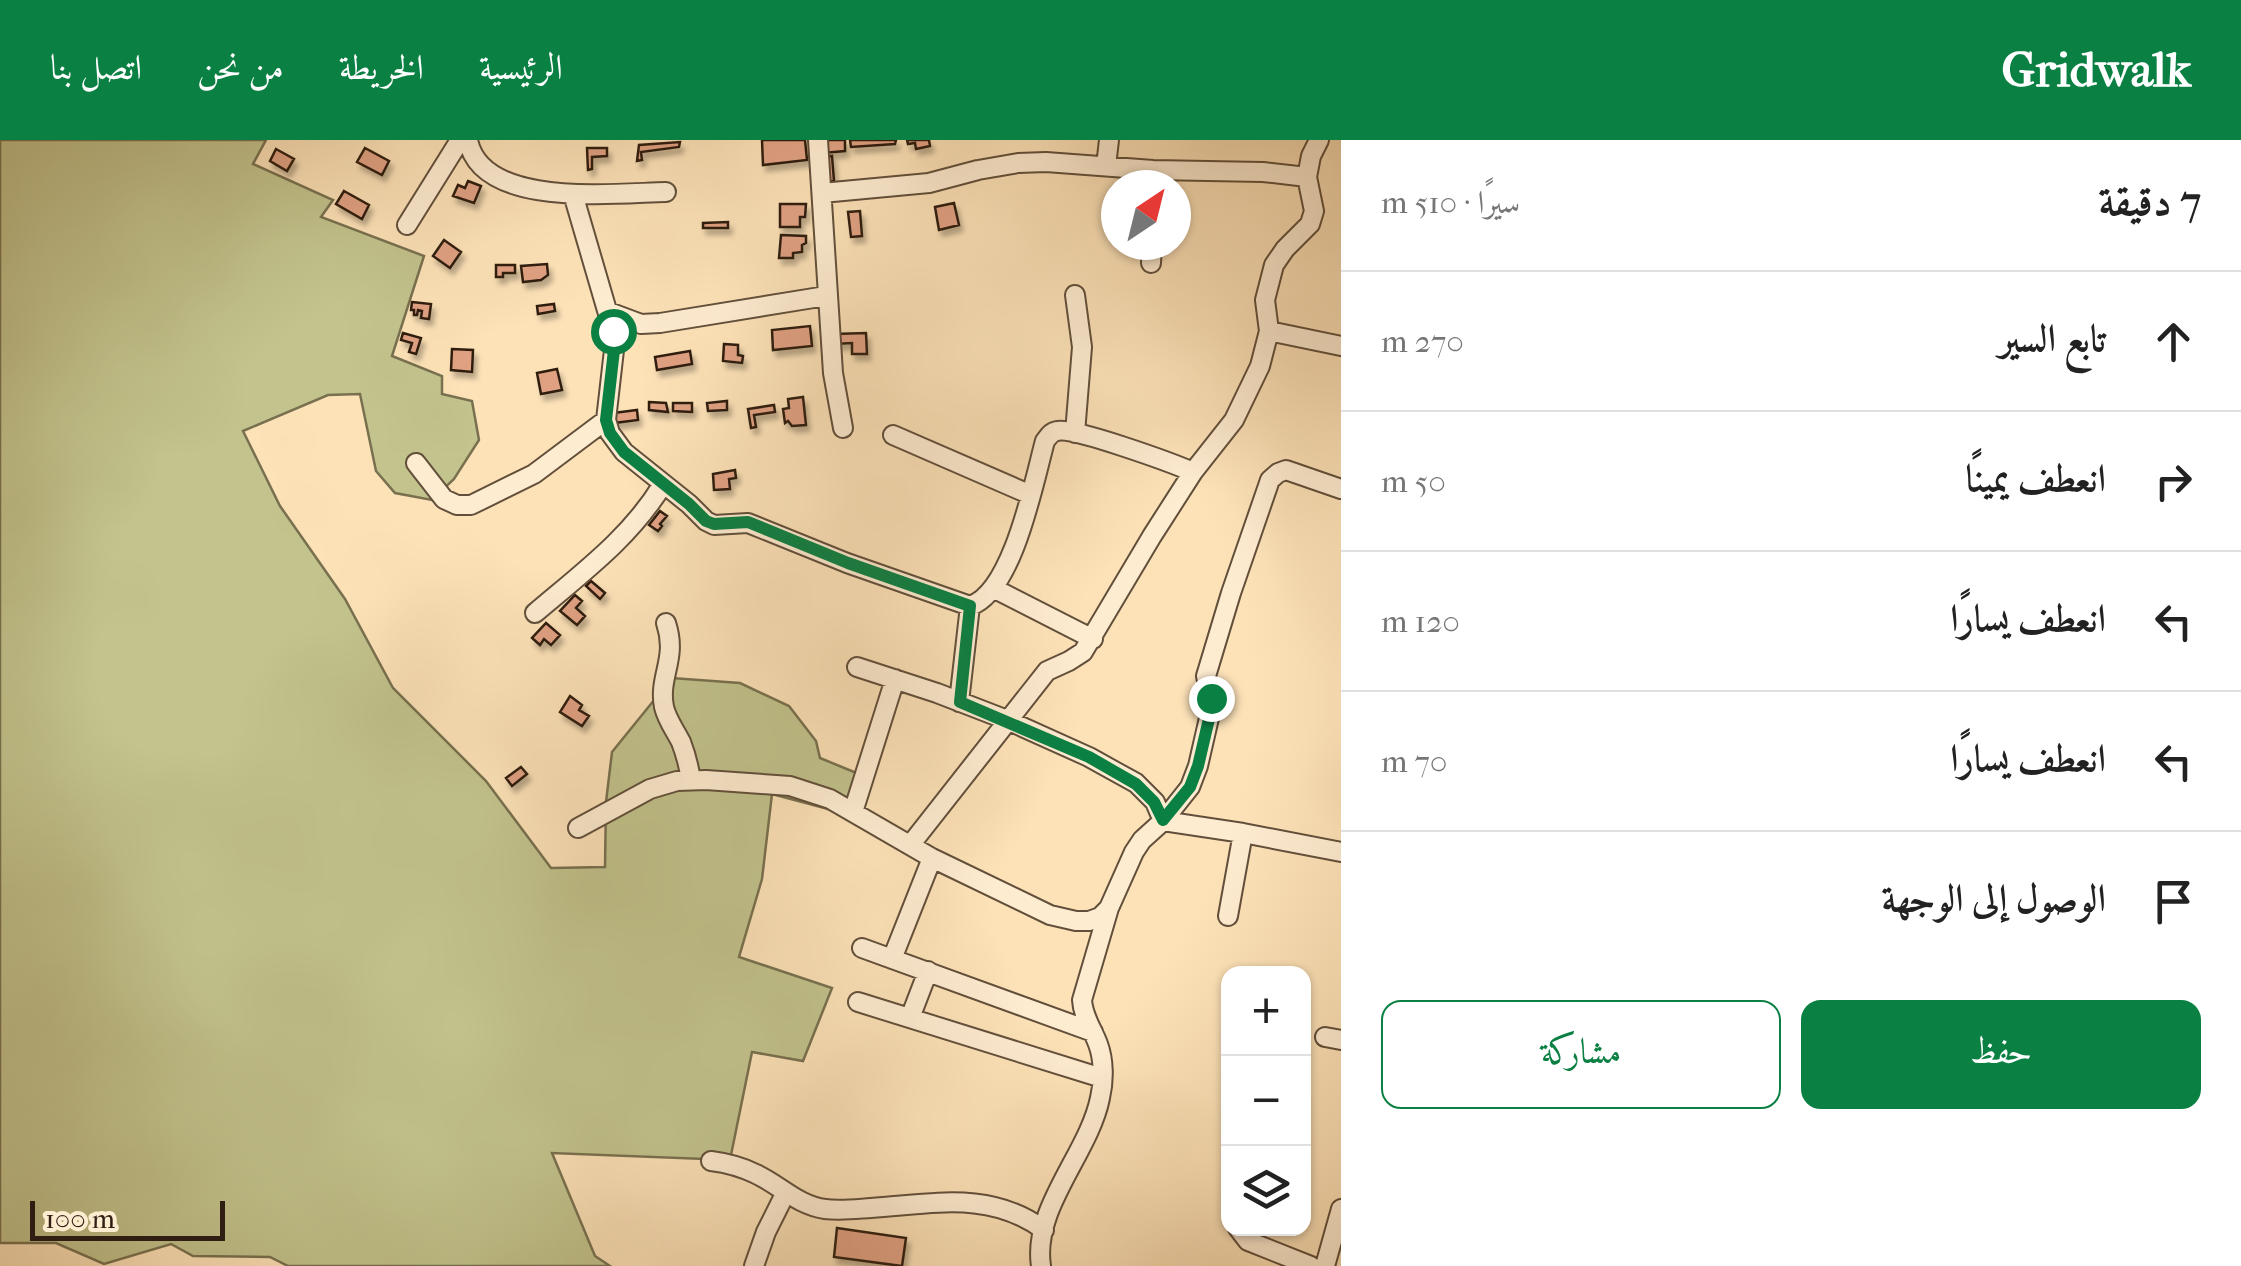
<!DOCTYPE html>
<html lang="ar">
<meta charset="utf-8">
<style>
:root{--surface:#fff;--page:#f6f6f6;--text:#222;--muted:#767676;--line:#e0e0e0;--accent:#0b8043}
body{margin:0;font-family:"IM FELL French Canon",Amiri,serif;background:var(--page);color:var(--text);direction:rtl}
.controls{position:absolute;right:30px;bottom:30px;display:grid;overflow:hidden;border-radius:20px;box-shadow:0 2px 8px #0004}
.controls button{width:90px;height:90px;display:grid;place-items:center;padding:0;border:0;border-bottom:2px solid var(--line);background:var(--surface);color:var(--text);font:50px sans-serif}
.compass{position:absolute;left:1101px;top:30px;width:90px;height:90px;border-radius:50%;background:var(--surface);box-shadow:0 2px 8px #0004;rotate:35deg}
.scale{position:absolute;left:30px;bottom:25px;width:195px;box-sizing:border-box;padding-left:10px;border:5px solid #2f1e11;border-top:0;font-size:28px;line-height:35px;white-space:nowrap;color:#2f1e11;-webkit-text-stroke:8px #feecd1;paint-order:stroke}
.stop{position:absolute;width:30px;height:30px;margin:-22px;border:8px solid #0b8043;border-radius:50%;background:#fff}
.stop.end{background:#0b8043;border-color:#fff;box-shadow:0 2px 10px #0008}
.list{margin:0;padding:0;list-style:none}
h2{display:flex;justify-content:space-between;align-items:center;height:130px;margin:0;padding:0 40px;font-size:42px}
h2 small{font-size:32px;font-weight:400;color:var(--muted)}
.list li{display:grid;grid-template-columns:65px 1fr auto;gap:30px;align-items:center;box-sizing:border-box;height:140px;padding:0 40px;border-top:2px solid var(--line)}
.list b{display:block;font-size:38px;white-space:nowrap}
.list em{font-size:32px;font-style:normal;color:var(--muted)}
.actions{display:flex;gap:20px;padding:30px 40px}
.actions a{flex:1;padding:22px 0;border:2px solid var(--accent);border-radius:20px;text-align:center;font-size:35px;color:var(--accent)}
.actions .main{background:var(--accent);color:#fff}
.icon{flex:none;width:55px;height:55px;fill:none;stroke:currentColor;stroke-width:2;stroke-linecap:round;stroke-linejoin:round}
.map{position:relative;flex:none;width:1341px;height:1126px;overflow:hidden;direction:ltr}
header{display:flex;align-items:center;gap:60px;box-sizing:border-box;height:140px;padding:0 50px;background:var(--accent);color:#fff}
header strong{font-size:48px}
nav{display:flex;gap:55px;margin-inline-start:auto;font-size:35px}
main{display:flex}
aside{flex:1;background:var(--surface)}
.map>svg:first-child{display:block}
.green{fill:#c2c38d;stroke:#78704f;stroke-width:2.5}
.building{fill:#e0a183;stroke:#2f1e11;stroke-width:2.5;filter:url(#shadow)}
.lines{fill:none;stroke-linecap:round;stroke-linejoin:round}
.minor-casing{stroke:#624f3b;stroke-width:22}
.minor{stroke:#feecd1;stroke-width:18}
.route{stroke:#0b8043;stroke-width:12}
</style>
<header>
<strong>Gridwalk</strong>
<nav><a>الرئيسية</a><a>الخريطة</a><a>من نحن</a><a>اتصل بنا</a></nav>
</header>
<main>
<aside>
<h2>7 دقيقة<small>سيرًا · 510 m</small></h2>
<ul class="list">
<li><svg class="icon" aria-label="ahead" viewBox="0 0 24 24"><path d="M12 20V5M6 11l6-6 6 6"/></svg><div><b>تابع السير</b></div><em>270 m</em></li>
<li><svg class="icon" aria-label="right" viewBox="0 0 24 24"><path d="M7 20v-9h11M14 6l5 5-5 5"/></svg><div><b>انعطف يمينًا</b></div><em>50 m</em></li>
<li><svg class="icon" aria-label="left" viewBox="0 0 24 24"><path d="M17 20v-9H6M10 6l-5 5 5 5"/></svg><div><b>انعطف يسارًا</b></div><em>120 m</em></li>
<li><svg class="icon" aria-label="left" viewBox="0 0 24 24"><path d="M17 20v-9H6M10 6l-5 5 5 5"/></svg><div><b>انعطف يسارًا</b></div><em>70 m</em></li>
<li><svg class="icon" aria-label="arrive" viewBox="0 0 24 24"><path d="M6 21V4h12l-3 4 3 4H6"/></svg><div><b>الوصول إلى الوجهة</b></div></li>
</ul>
<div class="actions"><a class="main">حفظ</a><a>مشاركة</a></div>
</aside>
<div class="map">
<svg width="1341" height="1126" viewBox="0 0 1341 1126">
<defs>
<filter id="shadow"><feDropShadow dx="3.5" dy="6" stdDeviation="2.5" flood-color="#0004"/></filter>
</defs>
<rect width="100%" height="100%" fill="#fde2b8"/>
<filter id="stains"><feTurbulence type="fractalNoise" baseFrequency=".002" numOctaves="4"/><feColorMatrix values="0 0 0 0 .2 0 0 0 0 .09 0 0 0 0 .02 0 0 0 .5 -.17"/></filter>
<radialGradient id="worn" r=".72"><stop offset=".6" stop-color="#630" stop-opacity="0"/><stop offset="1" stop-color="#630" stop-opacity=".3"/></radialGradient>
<!-- green -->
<path class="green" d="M0,0H266L253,24L333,60L321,77L424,116L392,216L442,236V254L472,261L479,300L454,339L432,360L395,353L376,331L360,254L328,255L243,291L280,366L345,459L393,548L486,641L551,728L605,727L606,662L612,612L672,538L740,543L789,566L816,601L820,618L859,634L843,673L772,654L762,739L739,817L832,848L803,921L752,912L730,1020L552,1013L595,1116L610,1126H288L270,1117L193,1116L171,1104L104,1124L56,1103H0Z"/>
<!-- building -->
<path class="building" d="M762,0H805L807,20L763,25Z
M822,0H845V11L823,13Z
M850,0H896L895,4L851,7Z
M907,0H929L930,6L916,9L915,3L908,4Z
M680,2L679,7L641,12L642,20L637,21L639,5Z
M365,8L389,21L382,35L357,22Z
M587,8H607V16L592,17V29L588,30Z
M276,9L294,19L287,31L270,21Z
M832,16L834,41L826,42L824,17Z
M468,41L481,46L474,63L453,56L458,45L465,48Z
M344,51L369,65L362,79L336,64Z
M954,63L959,85L939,90L935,67Z
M780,64H806L805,77H800V87H780Z
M860,71L862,96L851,97L848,72Z
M728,82V88H703V83Z
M781,95L806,96V103L802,105V112L793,113V118H779Z
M444,100L461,112L450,128L433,116Z
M547,124L548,135L541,140L523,142L521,126Z
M496,125H515V133H503V137H496Z
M412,162L431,164L429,179L421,178L422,171L418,170L417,175H414V170H411Z
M554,164L555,171L538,174L537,166Z
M810,186L812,206L773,210L772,190Z
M403,193L421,198L416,214L409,212L412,203L401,200Z
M866,193L867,214H852V203L834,204V194Z
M724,204L738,205V215L743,216L742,223L723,221Z
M452,209L473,210L472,232L451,230Z
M690,211L692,224L657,230L655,217Z
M557,229L562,250L541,254L537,233Z
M803,257L806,285L792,286L788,281L785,283L783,269L789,268L788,259Z
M727,261V270L708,271L707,263Z
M649,262L666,263L668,272L649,270Z
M673,263H692V272L673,271Z
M774,265L775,272L754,275L756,287L751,288L748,269Z
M637,270L638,280L614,283L613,273Z
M735,330L736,338L729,339L730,349L714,350L713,334Z
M660,371L667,376L660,384L662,386L658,391L649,385Z
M591,441L605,453L600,459L586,446Z
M575,455L582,461L576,468L585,476L577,485L560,471Z
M546,483L560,495L551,505L544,499L540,505L532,498Z
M570,556L582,565L579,570L589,576L582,586L560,572Z
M521,627L527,634L512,646L506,638Z
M837,1088L906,1098L902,1126L834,1117Z"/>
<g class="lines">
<defs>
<path id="minor" d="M468,0C481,69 615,53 666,52
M818,0L833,233L843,288
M1106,26L1109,0
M822,53L929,43L978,30L1018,23L1046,22L1153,30L1263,32L1307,37
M573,54L613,191L614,210L606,280L610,293L624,312L689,364L706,381L714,385L748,383L847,423L970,466C1013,452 1034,341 1045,301C1049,296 1051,292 1057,291C1074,287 1172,323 1193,332
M407,85L460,0
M1151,123L1152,105
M1075,155L1082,207L1075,293
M609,172L641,184L660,183L826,156
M1269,191L1341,206
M893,295L1031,355
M416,323L444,359L457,365H471L534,334L606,280
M993,448L1093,499
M535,473C582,433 631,397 663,344
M666,483C678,519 658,536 664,567C667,580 675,590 681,602C686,615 689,627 691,640
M857,527L937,553L1007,580L1089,617L1136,643L1155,662L1163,681
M959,562L970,466
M853,672L895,539
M1163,681L1243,693L1341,712
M578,688L650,649L677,641L706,640L790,646L830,659L932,718L1050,775L1076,781H1089L1100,777L1109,768L1134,712L1142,700L1163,681L1190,647L1198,626L1212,565L1206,536L1231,453L1270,340L1278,333L1286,330L1341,349
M911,704L1047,531L1069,521L1083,512L1152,396L1193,332L1234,280L1260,226L1269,191L1265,160L1274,125L1285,109L1310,84L1314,71L1307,37L1311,16L1319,0
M1228,776L1243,693
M862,808L1093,892
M892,819L932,718
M858,862L1102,938
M910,878L928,831
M1325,897L1341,900
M711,1021C727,1023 742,1027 756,1034C780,1045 797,1065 825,1069C840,1071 856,1069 871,1068C933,1064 990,1050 1044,1090
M1238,1088L1248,1101L1311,1126
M754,1126L766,1092L786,1052
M1041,1126C1032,1068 1089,1013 1100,958C1104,941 1104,920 1098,904C1092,888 1083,877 1082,860L1109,768
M1325,1126L1341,1069"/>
</defs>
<!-- minor casing -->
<use href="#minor" class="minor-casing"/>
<!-- minor -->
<use href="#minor" class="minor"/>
</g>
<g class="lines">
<!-- route -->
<path class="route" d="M613,191L614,210L606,280L610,293L624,312L689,364L706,381L714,384L748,382L848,423L970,466L960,562L1089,617L1136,644L1154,662L1163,680L1190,647L1198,626L1212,566L1211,558"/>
</g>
<rect width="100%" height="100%" filter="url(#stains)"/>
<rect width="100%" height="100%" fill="url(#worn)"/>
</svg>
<div class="controls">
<button>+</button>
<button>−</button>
<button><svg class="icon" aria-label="layers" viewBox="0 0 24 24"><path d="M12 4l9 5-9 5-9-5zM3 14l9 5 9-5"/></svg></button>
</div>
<svg class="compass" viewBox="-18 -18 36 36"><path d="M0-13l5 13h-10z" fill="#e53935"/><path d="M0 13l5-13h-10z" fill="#767676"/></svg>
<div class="scale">100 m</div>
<div class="stop" style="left:613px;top:191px"></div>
<div class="stop end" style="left:1211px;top:558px"></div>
</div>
</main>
